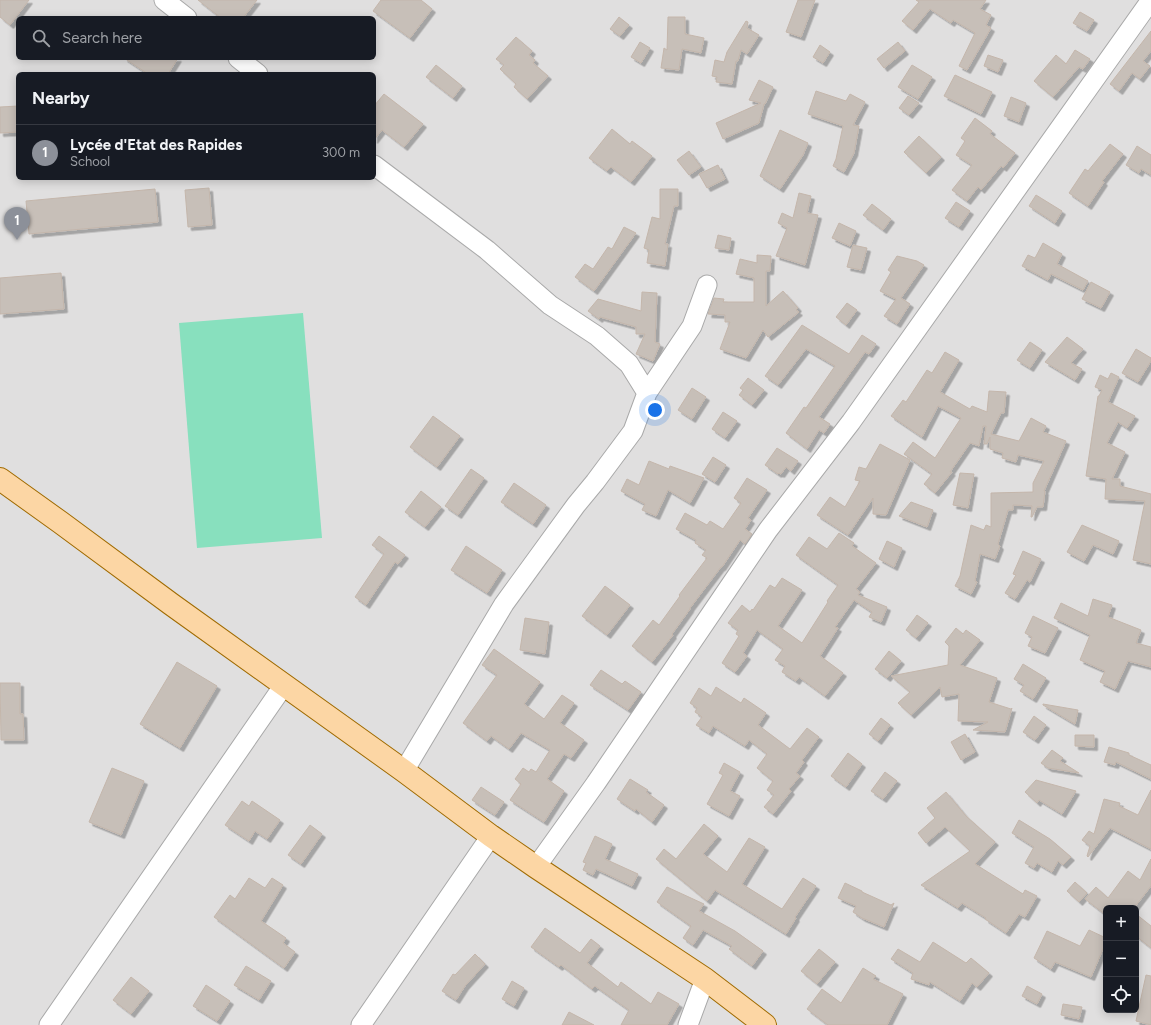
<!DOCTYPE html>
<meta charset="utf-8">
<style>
:root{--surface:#171b24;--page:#242831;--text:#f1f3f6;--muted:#9ea1a6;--line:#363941;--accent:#8c9099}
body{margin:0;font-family:Figtree,sans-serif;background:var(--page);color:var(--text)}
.controls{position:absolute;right:12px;bottom:12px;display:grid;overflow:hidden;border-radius:6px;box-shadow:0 2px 10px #0003}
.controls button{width:36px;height:36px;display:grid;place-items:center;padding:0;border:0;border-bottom:1px solid var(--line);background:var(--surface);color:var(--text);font:20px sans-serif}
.you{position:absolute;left:655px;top:410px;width:14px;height:14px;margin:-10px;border:3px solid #fff;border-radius:50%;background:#1a73e8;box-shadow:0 0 0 6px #1a73e833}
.badge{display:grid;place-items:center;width:26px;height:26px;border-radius:50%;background:var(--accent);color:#fff;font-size:13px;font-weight:700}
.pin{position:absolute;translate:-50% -33px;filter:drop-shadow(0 1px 2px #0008)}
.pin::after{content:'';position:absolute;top:21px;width:14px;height:12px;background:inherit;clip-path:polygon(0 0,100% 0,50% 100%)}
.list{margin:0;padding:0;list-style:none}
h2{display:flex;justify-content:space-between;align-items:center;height:52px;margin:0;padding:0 16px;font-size:17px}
h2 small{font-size:13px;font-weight:400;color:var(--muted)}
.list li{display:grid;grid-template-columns:26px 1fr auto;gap:12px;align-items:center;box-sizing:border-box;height:56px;padding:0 16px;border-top:1px solid var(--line)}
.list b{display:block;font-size:15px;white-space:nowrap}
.list p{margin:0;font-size:13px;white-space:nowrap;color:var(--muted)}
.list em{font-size:13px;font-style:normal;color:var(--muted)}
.icon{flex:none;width:22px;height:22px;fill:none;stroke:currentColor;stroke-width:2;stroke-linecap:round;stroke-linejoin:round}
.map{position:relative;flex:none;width:1151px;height:1025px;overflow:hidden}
.search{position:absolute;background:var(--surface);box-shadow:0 2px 10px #0003;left:16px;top:16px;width:360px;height:44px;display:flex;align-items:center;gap:10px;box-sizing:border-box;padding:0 14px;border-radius:6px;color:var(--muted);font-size:15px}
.panel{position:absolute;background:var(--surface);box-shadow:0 2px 10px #0003;left:16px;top:72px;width:360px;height:108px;border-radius:6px}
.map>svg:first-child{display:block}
.residential{fill:#e0dfdf;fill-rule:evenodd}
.pitch{fill:#88e0be}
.building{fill:#c7bfb8;stroke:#c4b6ab;filter:url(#shadow)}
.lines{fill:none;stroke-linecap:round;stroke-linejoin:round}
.minor-casing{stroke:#a9a9a9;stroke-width:21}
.major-casing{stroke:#a06b00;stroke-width:24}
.minor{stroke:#fff;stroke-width:19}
.major{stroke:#fcd6a4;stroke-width:22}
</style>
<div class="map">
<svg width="1151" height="1025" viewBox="0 0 1151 1025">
<defs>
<filter id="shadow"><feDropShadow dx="3.5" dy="3.5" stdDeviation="0" flood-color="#0004"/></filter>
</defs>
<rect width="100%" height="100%" fill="#f2efe9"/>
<!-- residential -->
<path class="residential" d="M0,0H1151V1025H0ZM18,18H374V58H18ZM18,74H374V178H18ZM1106,908H1136V1010H1106Z"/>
<!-- pitch -->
<path class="pitch" d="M303,313L322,538L197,548L179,323Z"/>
<!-- building -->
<path class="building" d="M0,0H29L10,25L0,17Z
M198,0H257L243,18H221Z
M381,0H421L432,9L410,38L373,11Z
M798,0H815L801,37L786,32Z
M916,0H986L980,9L991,15L986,25L991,28L967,70L959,66L975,33L953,20L951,23L930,9L913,30L902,21L919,2Z
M1080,12L1094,20L1087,31L1073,23Z
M619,17L629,25L620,36L610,29Z
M668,17H685V34L704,38L701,53L682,49L679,70L661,68L664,48L667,50Z
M746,21L748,22L747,28L759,35L747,54L741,50L738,61H736L732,84L716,82L717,77L712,76L715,60L724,62L727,52Z
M1151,31V51L1143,61L1150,66L1140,79L1132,73L1119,91L1110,84Z
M516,37L532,51L529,55L535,60L533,63L548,76L527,99L514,87L516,84L500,69L504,65L496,59Z
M640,42L650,48L641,63L631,57Z
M898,42L905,51L884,68L877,59Z
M820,45L830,52L823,63L813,57Z
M1075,50L1090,59L1083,69L1079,67L1053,97L1034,81L1056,55L1066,64Z
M988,55L1003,60L998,72L984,66Z
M124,58H178L168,74H148Z
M436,65L462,86L453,98L426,77Z
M912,65L932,77L918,99L898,87Z
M955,75L992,92L981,114L944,96Z
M759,80L773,87L765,104H764L759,123L723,139L716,123L761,103L749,100Z
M816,91L846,101L850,94L865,102L853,125L859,126L854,153L844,172L833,166L836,159L843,126L808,114Z
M384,94L423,124L404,147L382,130L374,140V106Z
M908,96L919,103L909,115L899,108Z
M1011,97L1026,103L1019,122L1004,116Z
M18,106V132L0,133V107Z
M975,118L992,131L990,134L1015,153L1003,168L1001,166L981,190L978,187L967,201L952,190L972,165L956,155L965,141L961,138Z
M612,129L630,144L632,141L652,156L631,182L611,167L607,171L589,158Z
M780,130L808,143L803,155L780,189L760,176Z
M919,136L941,157L926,173L904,152Z
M1110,144L1123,154L1102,181L1104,182L1088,206L1069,193L1085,169L1088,171Z
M1137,146L1151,155V175L1141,169L1139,173L1126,165Z
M689,151L701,167L689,175L677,160Z
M718,165L725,179L707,188L699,174Z
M209,188L212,225L188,227L185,190Z
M155,189L158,222L29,234L26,201Z
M660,189H678V206H674L665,244H668L665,266L647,263L649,250L644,248L652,217L660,219Z
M799,193L811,196L807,213L818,215L805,265L776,256L787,228L778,223L782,213L793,218Z
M1036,195L1062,211L1055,223L1029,206Z
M956,202L970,211L959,227L945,218Z
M872,204L891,219L883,230L863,215Z
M839,223L856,231L850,246L832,238Z
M624,227L636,233L594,291L575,277L585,264L593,269L608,247L612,249Z
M718,235L731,238L729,250L715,248Z
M1043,243L1062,254L1057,264L1088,281L1083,290L1051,274L1048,280L1022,266L1028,255L1035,258Z
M853,245L867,248L861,270L847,267Z
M757,255L771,256L770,271H766V306L783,291L798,308L796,310L799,312L768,337L763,330L746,358L720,349L730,322H725V315L708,314L714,298L724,299L723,302H754V278L736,274L740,259L757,263Z
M897,256L917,261L924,265L901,298L910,304L897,324L884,316L896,299L880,291L891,272L888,270Z
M61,273L64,309L0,314V278Z
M1091,282L1110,292L1101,308L1082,299Z
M642,292L657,293L655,342L660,344L653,361L636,354L645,334H636V327L600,317L599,319L588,311L598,299L641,311Z
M847,303L857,310L846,325L836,317Z
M802,325L849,354L862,335L876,344L869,354L865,352L819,417L830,424L824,433L819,430L807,449L786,433L804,407L806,408L835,366L806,349L778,385L765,376Z
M1067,337L1083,349L1071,363L1082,369L1075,380L1045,362Z
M1030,342L1042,350L1030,368L1017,360Z
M1136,349L1151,358V361L1138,382L1122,373Z
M945,352L959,360L940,392L970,409L972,406L987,412L989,391L1006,392L1004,413H1001L991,434L1019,441L1031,418L1046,426L1043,432L1066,441L1044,491H1045L1043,507H1037L1032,517H1031L1032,506L1013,505V510H1008L998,544L1000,546L995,559L980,554L975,581L977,582L971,594L955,586L960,576L971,525L984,530L986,525L991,527V493L1033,492V483L1044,461L1018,455L1016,462L1002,458L1003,453L990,449V437L987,444H984L986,426H983L979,446L970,443L950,472H952L935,493L924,484L932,474L904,454L913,442L935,458L961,418L938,406L922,437L891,416L903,400L906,402L927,370L932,373Z
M1111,373L1119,377L1108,402L1135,416L1127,428L1118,422L1107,443L1125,452L1112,479H1120V486L1151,494V564L1133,560L1145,501L1105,499L1106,479L1086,476L1098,396H1099L1102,390L1095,387L1100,375L1108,379Z
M748,378L764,390L752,405L739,395L743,390L740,388Z
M692,388L706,397L692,419L678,410Z
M723,412L737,421L725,438L712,429Z
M433,416L460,436L437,467L410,447Z
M880,444L910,460L886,515L873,514V498L848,535L817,515L830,497L845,507L860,481L855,480L859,467L866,469Z
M777,448L798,461L791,471L786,467L781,474L779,473L778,474L765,465Z
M713,457L726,465L715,482L702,474Z
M649,461L669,469L670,466L704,478L690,503L668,490L656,516L642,510L645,504L621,491L627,479L639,485Z
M471,469L484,478L458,515L445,506Z
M960,473L974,474L968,508L953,505Z
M747,478L767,490L748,518L751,520L745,529L752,534L745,544L740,540L722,567H721L690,608V609L672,634L673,635L652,662L632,646L653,620L659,625L680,596L679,595L707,558L702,555L706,550L695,543L696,540L676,529L685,513L707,525L710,521L723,529L741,503L734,498Z
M514,483L546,505L533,524L501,502Z
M421,491L441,507L425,527L405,512Z
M911,502L933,510L927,527L899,516Z
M1082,525L1119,541L1113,554L1093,545L1084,561L1067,552Z
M839,533L854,543L852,546L876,563L856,589L860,592L858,595L887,607L881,622L869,617L872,612L854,600L835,627L838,628L820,656L843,673L825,696L799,677L796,681L782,672L785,666L775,660L783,649L757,630L743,653L747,656L735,672L722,663L739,636L736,634L738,630L728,623L742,605L750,612L752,609L753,610L770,585L775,588L782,578L802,590L778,626L802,643L828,602L827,601L838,585L796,555L809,537L827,549Z
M379,536L405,555L398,564L395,562L366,605L355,597L384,554L372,545Z
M887,541L902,548L894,567L879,559Z
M466,546L502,570L487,593L451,570Z
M1023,551L1041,559L1030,582L1027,580L1015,599L1005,593L1016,575L1013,574Z
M605,586L630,605L607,635L582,616Z
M1093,599L1112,605L1108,617L1141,630L1136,643L1151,647V667L1128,661L1115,689L1100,682L1105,671L1080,660L1090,635L1054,618L1061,603L1088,616Z
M917,615L928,623L916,638L906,630Z
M1033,616L1058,628L1045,653L1028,646L1032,637L1025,633Z
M525,618L549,622L545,654L520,650Z
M956,628L963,634L966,630L980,640L960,665L997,678L989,702L1011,709L1012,708L1005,732L973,730L988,722L958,721L959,694L942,697L940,687L911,715L898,703L910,692L891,676L948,665L949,646L945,642Z
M494,649L540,682L524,704L544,719L562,695L574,703L560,723L584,740L571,758L564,754L547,779L564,791L544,822L510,800L521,784L515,779L523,768L529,772L531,769L536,772L550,750L521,733L509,749L491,736L487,741L463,723L497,675L482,665Z
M889,651L901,661L887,678L875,669Z
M177,662L217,686L180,748L140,724Z
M1023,664L1046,678L1033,699L1020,691L1024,685L1014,679Z
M601,670L622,684L625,681L641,692L628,710L590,685Z
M0,683H20V714H23L24,740H1Z
M716,687L741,703L744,698L766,713L758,725L790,749L807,728L819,737L802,760L804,762L796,773L800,776L789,789L791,791L773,814L764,807L774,795L767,790L773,781L757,768L767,754L749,740L745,746L713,726L709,733L696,725L702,717L695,712L697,708L690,703L699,688L711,696Z
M1043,704L1078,710L1075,724L1043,705Z
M1034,716L1046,725L1035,740L1023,732Z
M881,718L890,725L878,741L869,734Z
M965,734L975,752L961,760L951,742Z
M1075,735H1094V747L1075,746Z
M1109,747L1129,753V755L1151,765V779L1116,762L1115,765L1104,762Z
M1052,750L1063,758L1060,761L1079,773L1048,768L1041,763Z
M848,753L862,764L846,787L831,776Z
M724,763L740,772L730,791L740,796L729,816L707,804L723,775L719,773Z
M112,768L144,781L121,835L89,822Z
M885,772L897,781L883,799L871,791Z
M630,779L648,790L646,792L664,805L652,822L636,809L635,811L617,799Z
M1036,780L1076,791L1062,814L1039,800L1037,803L1025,792Z
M481,787L504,802L495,815L472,800Z
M1151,790V849L1110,828L1088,857L1087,856L1090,846L1082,840L1089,831L1094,834L1104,799L1120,803L1119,806L1138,815Z
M946,792L966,816L995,842L975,864L1023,894L1025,890L1037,896L1025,917L1019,914L1006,933L985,919L986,918L962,903L958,908L921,885L970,851L945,827L926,843L918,833L935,818L927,808Z
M242,801L249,806L252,801L280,820L267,839L255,831L249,841L225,825Z
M1019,820L1050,839L1071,857L1063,865L1058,861L1052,872L1037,863L1034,868L1025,863L1034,847L1012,833Z
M704,824L718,836L703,854L727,872L749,838L765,847L742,884L782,909L803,878L816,886L795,917L796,918L786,934L715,890L707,901L656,859L664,849L676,859Z
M310,825L322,834L301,864L288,855Z
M595,836L612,844L605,859L638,874L632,886L596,869L593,875L583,870L586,863L583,862Z
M1151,859V886L1134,908H1106V915L1085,899L1096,887L1108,898L1128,871L1140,880Z
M249,878L265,888L272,878L283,885L261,921L286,938L283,943L295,952L284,968L214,917L230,895L235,899Z
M1075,882L1087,893L1079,902L1067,891Z
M845,883L862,891V892L891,905L894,903L884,927L862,918L853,912L856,906L838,898Z
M667,887L704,904L699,911L735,931L763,951L752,966L729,949L732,946L703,930L693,945L683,938L691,926L657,902Z
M1136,914L1151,926V948L1136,936Z
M545,928L580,953L591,939L600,946L587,963L618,987L621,982L651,1004L658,992L679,1004L667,1025H621L629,1010L595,986L592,989L561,965L559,967L531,947Z
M1089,930L1106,938V942L1091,977L1055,962L1051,969L1034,958L1047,931L1080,946Z
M933,942L966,963L971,958L989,973L977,987L972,983L960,1001L930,982L929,985L911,979L913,973L891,959L898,949L920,962Z
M819,949L835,962L817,984L801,971Z
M475,954L485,964L465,986L456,1000L442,991L453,974L455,975Z
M246,966L271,981L259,1000L234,985Z
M863,968L876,976L873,979L903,994L887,1025H828L807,1009L822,989L841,1003Z
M1146,975L1151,976V1025L1136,1021Z
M131,977L149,991L131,1014L113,1000Z
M512,981L524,988L514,1006L502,999Z
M206,985L230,1001L217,1021L193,1006Z
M1027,986L1042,994L1037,1004L1022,996Z
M1063,1004L1082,1007L1079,1019L1061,1015Z
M569,1012L594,1025H562Z"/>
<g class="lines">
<defs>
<path id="minor" d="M164,0L187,18
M238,58L258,74
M374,165L487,250L550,305L597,336L629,364L647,393
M404,771L504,604L576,505L595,482L633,431L647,393L692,326L707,285
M536,867L596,783L768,530L851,422L1151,0
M49,1025L284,685
M361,1025L491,836
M688,1025L705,979"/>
<path id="major" d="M0,479L60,522L171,604L404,771L491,836L536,867L705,979L765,1025"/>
</defs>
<!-- minor casing -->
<use href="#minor" class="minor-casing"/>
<!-- major casing -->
<use href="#major" class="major-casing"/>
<!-- minor -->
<use href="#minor" class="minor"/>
<!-- major -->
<use href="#major" class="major"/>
</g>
</svg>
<div class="controls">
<button>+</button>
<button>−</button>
<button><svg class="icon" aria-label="locate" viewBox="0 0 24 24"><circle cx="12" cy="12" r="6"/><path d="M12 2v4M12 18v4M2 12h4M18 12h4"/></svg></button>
</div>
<div class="you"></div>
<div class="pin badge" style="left:17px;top:240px">1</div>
<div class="search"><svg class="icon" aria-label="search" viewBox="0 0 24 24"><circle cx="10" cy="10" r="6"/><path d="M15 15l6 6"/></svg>Search here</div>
<section class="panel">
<h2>Nearby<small></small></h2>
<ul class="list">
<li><span class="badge">1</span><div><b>Lycée d'Etat des Rapides</b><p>School</p></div><em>300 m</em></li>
</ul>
</section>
</div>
